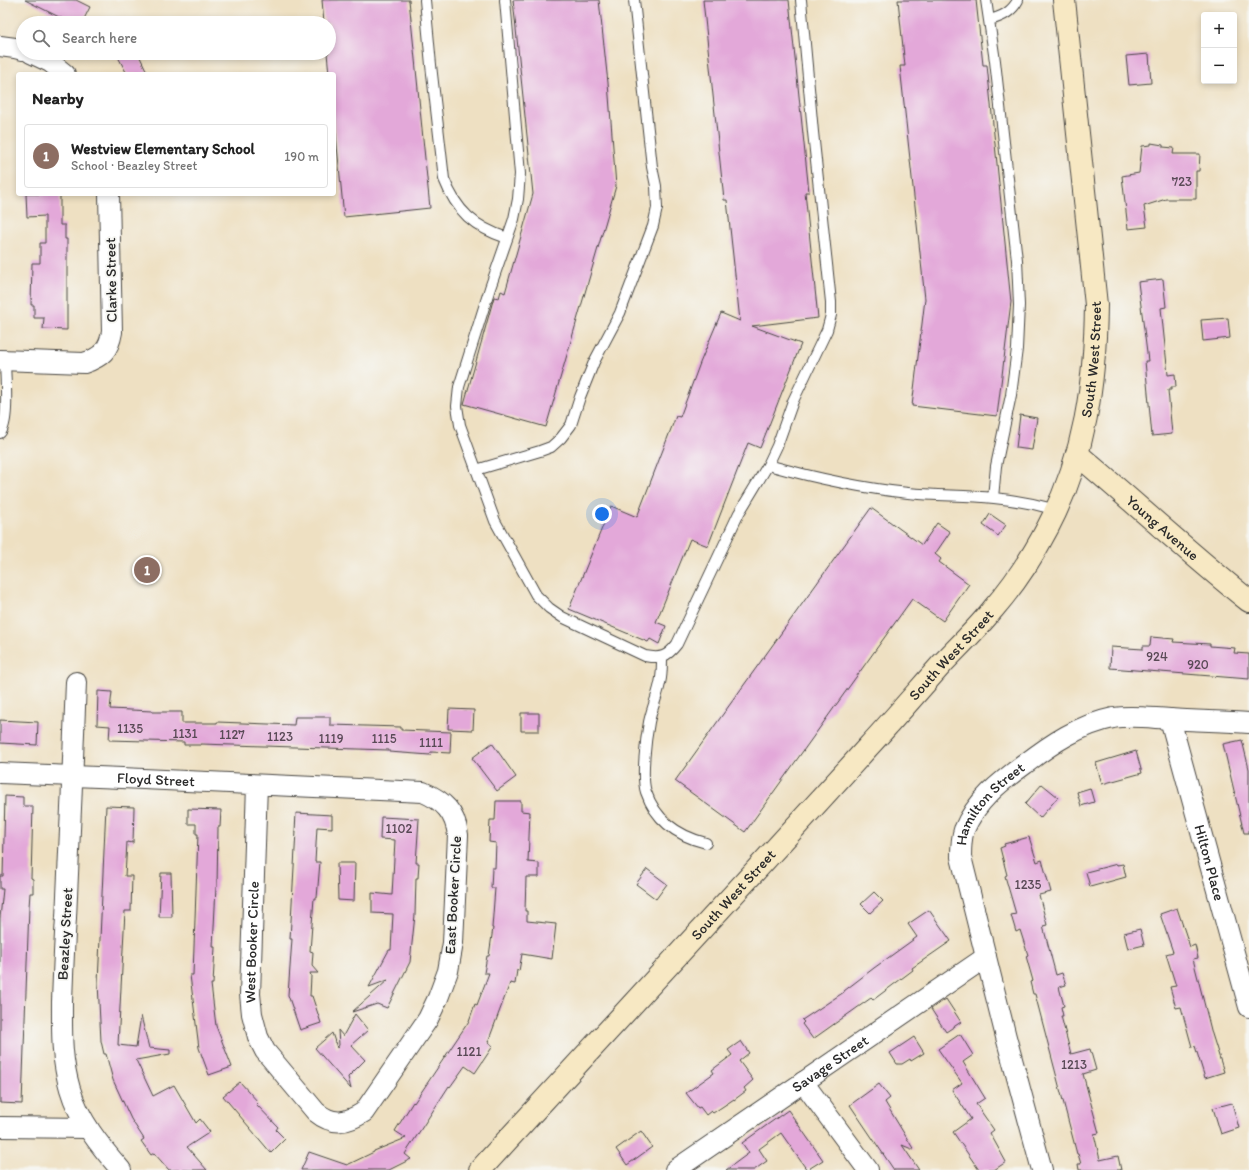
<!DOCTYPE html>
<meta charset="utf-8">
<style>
:root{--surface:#fff;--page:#f6f6f6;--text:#222;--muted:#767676;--line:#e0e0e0;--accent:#c8321e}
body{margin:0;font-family:Itim,sans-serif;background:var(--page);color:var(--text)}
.controls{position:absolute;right:12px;top:12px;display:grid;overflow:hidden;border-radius:4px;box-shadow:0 2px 6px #0003}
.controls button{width:36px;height:36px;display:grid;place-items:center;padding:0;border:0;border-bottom:1px solid var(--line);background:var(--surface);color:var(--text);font:20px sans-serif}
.you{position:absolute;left:602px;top:514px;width:14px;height:14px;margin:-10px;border:3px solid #fff;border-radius:50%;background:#1a73e8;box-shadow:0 0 0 6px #1a73e833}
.badge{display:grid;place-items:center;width:26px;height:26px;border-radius:50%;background:var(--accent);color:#fff;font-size:13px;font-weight:700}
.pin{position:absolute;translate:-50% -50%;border:2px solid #fff;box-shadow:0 1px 4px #0006}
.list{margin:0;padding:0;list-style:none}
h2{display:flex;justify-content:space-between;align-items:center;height:52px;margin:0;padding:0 16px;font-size:17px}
h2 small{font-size:13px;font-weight:400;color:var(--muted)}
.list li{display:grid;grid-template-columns:26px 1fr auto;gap:12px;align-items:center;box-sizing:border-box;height:64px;margin:0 8px 8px;padding:0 8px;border:1px solid var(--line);border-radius:4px}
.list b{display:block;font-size:15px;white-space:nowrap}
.list p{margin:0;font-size:13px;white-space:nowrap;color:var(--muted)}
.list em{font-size:13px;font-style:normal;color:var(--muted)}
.icon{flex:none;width:22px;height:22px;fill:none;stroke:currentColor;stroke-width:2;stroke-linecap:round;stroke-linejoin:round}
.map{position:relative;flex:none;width:1249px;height:1170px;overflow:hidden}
.search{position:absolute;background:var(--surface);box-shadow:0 2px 6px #0003;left:16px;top:16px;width:320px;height:44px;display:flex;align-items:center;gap:10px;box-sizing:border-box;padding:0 14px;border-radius:22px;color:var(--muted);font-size:15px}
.panel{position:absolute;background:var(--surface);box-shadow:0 2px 6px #0003;left:16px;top:72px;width:320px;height:124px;border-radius:4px}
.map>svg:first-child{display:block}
.building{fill:#e3a8d9}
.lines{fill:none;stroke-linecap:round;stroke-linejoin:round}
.lane-casing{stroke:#484642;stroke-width:12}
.street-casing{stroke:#484642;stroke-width:22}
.secondary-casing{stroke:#484642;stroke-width:24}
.lane{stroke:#fff;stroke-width:10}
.street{stroke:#fff;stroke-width:20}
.secondary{stroke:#f7e8c3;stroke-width:22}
.labels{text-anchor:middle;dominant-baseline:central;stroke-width:3.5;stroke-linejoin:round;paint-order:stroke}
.number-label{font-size:13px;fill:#594a56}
.street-label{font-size:15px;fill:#2b2b2b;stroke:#f6f6f2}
</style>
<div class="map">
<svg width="1249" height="1170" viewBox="0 0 1249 1170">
<rect width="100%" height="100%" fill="#f6f6f2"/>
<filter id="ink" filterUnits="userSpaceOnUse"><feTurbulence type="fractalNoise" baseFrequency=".025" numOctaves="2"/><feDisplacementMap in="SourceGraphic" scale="8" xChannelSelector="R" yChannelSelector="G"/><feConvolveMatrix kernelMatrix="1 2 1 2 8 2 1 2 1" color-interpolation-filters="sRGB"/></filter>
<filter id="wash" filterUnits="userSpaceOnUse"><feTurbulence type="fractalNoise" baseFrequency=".012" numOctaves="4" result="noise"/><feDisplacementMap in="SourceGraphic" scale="16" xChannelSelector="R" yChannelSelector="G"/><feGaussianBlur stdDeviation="0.9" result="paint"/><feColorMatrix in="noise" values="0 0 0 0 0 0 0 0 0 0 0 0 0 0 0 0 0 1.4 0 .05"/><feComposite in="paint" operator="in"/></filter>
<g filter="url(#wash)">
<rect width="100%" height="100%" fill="#eee0c2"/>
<g id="blocks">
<!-- building -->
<path class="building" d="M25,0H76L90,7L82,23H71Z
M322,0H409L430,208L344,217L334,115V74H329L327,53H329V23H324Z
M513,0H599L608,83L616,186L546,427L464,404L494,297L499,298L501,291L505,293L533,194Z
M703,0H789L809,192H805L818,318L752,326L801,344L760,448L748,443L708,546L690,539L656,622L666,626L659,644L650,639L648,642L569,609L611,506L637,517L676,416L680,417L700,363L721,313L740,321L727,200H724Z
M898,0H976L983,65H987L1011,302L997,416L912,406L925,299L900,66H905Z
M116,53H138L148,74H127Z
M1149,54L1151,83L1129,85L1126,56Z
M1151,143L1163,145V147L1174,148L1173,154H1200L1199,171H1196V199H1166L1144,206L1147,227L1128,229L1122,176L1139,173L1142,146L1151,145Z
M26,194H60V225H65V239H67V330L43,329L44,318H34V305H31L32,263H40V243H45V216L27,217Z
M1163,279L1166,307L1161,308L1168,375L1175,374L1176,387H1171V390H1168L1172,434L1152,436L1145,361H1148L1138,282Z
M1228,318L1230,338L1203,341L1201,320Z
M1020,415L1037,418L1032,450L1016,448Z
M871,508L922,545L937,523L950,532L935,554L941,559L939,562L969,584L943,621L912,599L745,832L675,781Z
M990,514L1006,525L998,536L983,525Z
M1151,637L1174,639L1173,642L1210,644V646L1235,648L1234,653L1249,654V679L1110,668L1111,647L1143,649V646H1150Z
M98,691L112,692L110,709L152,711V712H182V723H217V722L294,725L295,717H330V725L401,727V730L451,732L450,753L431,752L430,755L389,752V750L201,744V745H184V742L109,740L110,726L97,725Z
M449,709L474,710L473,730L448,729Z
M521,713H539V731H521Z
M0,720L38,722L37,745L0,743Z
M1242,740L1249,769V833H1244L1223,744Z
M492,743L516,777L497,791L472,758Z
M1136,751L1142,773L1102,784L1096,763Z
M1042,784L1058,797L1040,818L1025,804Z
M1090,788L1094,802L1081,806L1077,792Z
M5,796L23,797V806H33L31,878L33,879V893H30L29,907L22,1104L0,1103V918L3,889H0V876H3Z
M496,801H521V811L530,812L528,862L539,863V877H526L525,911H527V921L556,924L552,959L522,954L519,971L517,970L515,984L510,983L488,1042L493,1046L475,1073L465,1066L450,1087L449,1086L405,1154L411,1159L389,1170H301L309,1152L347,1165L374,1152V1151L406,1138L395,1131L413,1102L414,1103L469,1021L475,1004L477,1005L489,973H484L487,956H489L493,928H492L495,888H491L492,868H495L496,843L489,842L490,820H495Z
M106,806L134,807L133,843L127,842L125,876H132L131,911H125L118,1045L136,1047L141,1016L149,1048L170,1050V1054L136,1060L153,1096L174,1085L196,1123L200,1119L210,1132L187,1147L207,1170H169L154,1153L151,1155L141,1141L144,1139L131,1119L113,1080L106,1054H104L101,1041L98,983Z
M188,809L221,810L220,827H218L217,887H216L213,947H215L213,984H211L216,1026L232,1067L209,1075L199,1048L190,975H193L198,834H196V824H188Z
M296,813L332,815V828L317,827L315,862H320L317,898H314L310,951L313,952L312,966L318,973H310L311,976L310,996H312L321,1023L300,1030L288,995L292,939H290L296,831H295Z
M381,817L419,819L416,863H419L418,878H416L415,915L410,962L387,1008L377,1004L352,1012L388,980L369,987L389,950H391L393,914L372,913V893L392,895L395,840L380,839Z
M1029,837L1037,862L1042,860L1051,892L1039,895L1047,925L1043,926L1056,975L1062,973L1066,985L1059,987L1064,1006L1061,1007L1063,1016H1061L1071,1054L1090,1049L1096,1070L1083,1074L1099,1133L1094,1134L1100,1160L1118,1156L1121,1170H1079L1078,1164H1081L1078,1154H1077L1035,994H1033L1030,982L1033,981L1026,956L1028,955L1020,930L1016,932L1011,915L1016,914L1005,876L1007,875L1000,848L1005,846L1004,844Z
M337,863H355L354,901L338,900Z
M1117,864V865L1123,864L1126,877L1090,887L1086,872Z
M647,869L667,884L656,899L636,884Z
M161,873H171L172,917H159Z
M874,892L883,901L870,913L861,904Z
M1177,908L1190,947L1195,945L1198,958L1193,959L1212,1034L1224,1072L1205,1078L1195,1046L1192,1047L1181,1007L1176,1008L1170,987L1176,986L1166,954L1173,952L1160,914Z
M929,910L951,941L912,968L913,970L873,1000L871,998L813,1039L802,1024L804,1022L802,1020L844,992V991L874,968L917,937L908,924Z
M1140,929L1144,945L1128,949L1124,933Z
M946,999L961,1022L946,1032L931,1009Z
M355,1014L368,1030L351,1045L365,1060L348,1077L351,1089L315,1048L332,1033L337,1048L339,1045L338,1030L343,1036Z
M960,1034L973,1055L963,1062L985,1098L976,1104L994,1130L990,1133L1006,1162L994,1170H979L953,1132L971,1119L952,1090L962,1083L938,1049Z
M914,1037L924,1053L911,1061L910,1059L902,1064H897L890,1053Z
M741,1041L749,1053L739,1061L753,1080L744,1088L746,1091L734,1100V1099L713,1113L711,1111L706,1115L700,1107L698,1108L686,1093L714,1073L712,1070L732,1055L728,1050Z
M240,1082L258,1102L256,1104L278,1127L276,1130L285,1139L271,1153L223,1096Z
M879,1084L890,1098L885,1102L914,1150L902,1145L919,1170H894L850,1105Z
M1232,1103L1239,1128L1221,1134L1213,1108Z
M788,1110L823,1160L807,1170L781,1133L759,1149L767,1161L754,1170H726L749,1153L742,1143Z
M641,1131L652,1147L627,1165L616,1149Z"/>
</g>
</g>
<g filter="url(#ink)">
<use href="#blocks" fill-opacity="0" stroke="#484642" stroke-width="1"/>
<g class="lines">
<defs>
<path id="lane" d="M425,0L431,65L444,179C457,212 474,227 507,238
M505,0L520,174L518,199L514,219L490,288L459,387L457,406L460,425L495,521L536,595L549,608L562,617L645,656C661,659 667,657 677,644L739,513L768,465L777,446L793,401L827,330L831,315V302L813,132L801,0
M986,0L995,61L1017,260L1019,305L1017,349L1011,395L996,466L993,498
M989,20C1002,17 1012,12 1018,0
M0,433C10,422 5,376 5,360
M768,465C815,478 860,488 908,493C937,496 965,495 994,498C1015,500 1036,504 1057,510
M476,470L540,451L551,447L561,438L571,425L580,397L594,362L620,313L653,226L657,208L656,186L652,167L634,0
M662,657C662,664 662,671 661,678C659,693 652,707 649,722C646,738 641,777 646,792C656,821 678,836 706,843"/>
<g id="street">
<path d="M0,46L15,48L23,50"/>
<path d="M31,53L50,62L65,74"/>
<path d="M0,360L84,363C102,357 109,350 112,332L109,194"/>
<path d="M76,682C73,761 70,839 66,918C64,946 63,974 62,1002C62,1034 61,1058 70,1089C79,1120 100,1146 121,1170"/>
<path id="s1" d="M1170,719L1249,1007"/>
<path id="s2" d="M0,773L122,778L423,792C444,801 455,812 458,835L453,943L448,971L438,998L428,1019L364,1112C347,1123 333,1126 316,1112L265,1051L258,1037L252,1014L250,994L257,785"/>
<path d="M803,1082L868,1170"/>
<path d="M0,1127L88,1128"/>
<path id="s3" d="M675,1170L986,957"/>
<path id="s4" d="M1042,1170L1006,1037L961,857C961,847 961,839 964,830C976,801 1000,782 1025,764C1051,744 1079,725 1113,718C1132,715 1151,718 1170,719C1196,721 1223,721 1249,723"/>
</g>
<g id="secondary">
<path id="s5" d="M1077,454C1135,503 1190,554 1249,601"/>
<path id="s6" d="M480,1170C609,1029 740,889 868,747C893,720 917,692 941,665C958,647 977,629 993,609C1014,585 1033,556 1048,527C1085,456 1095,384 1096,305L1064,0"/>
</g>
</defs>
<!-- lane casing -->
<use href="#lane" class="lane-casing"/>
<!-- street casing -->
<use href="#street" class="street-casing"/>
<!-- secondary casing -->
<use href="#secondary" class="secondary-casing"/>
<!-- lane -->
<use href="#lane" class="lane"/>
<!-- street -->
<use href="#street" class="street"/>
<!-- secondary -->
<use href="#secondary" class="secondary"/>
</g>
</g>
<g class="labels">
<!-- number labels -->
<g class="number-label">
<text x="1182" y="181">723</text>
<text x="1157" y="656">924</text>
<text x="1198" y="664">920</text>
<text x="130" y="728">1135</text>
<text x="185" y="733">1131</text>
<text x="232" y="734">1127</text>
<text x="280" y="736">1123</text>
<text x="331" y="738">1119</text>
<text x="384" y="738">1115</text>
<text x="431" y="742">1111</text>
<text x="399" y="828">1102</text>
<text x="1028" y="884">1235</text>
<text x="469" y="1051">1121</text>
<text x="1074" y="1064">1213</text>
</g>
<!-- street labels -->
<g class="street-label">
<text transform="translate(111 280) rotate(-91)">Clarke Street</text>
<text stroke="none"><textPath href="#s6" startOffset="1034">South West Street</textPath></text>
<text stroke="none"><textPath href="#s5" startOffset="113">Young Avenue</textPath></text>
<text stroke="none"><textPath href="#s6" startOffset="698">South West Street</textPath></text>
<text stroke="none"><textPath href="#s2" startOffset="156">Floyd Street</textPath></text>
<text stroke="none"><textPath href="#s4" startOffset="387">Hamilton Street</textPath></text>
<text stroke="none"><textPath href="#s1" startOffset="149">Hilton Place</textPath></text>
<text transform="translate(453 895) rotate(-87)">East Booker Circle</text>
<text stroke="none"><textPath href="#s6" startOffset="374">South West Street</textPath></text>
<text transform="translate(65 934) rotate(-87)">Beazley Street</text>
<text stroke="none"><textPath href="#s2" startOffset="1027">West Booker Circle</textPath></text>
<text stroke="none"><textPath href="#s3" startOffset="188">Savage Street</textPath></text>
</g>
</g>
</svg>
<div class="controls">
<button>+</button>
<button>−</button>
</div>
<div class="you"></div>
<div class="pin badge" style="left:147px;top:570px;background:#8d6e63">1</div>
<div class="search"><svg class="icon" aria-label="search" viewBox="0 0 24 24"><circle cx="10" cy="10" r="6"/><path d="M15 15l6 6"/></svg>Search here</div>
<section class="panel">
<h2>Nearby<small></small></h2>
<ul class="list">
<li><span class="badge" style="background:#8d6e63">1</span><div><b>Westview Elementary School</b><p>School · Beazley Street</p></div><em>190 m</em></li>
</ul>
</section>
</div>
